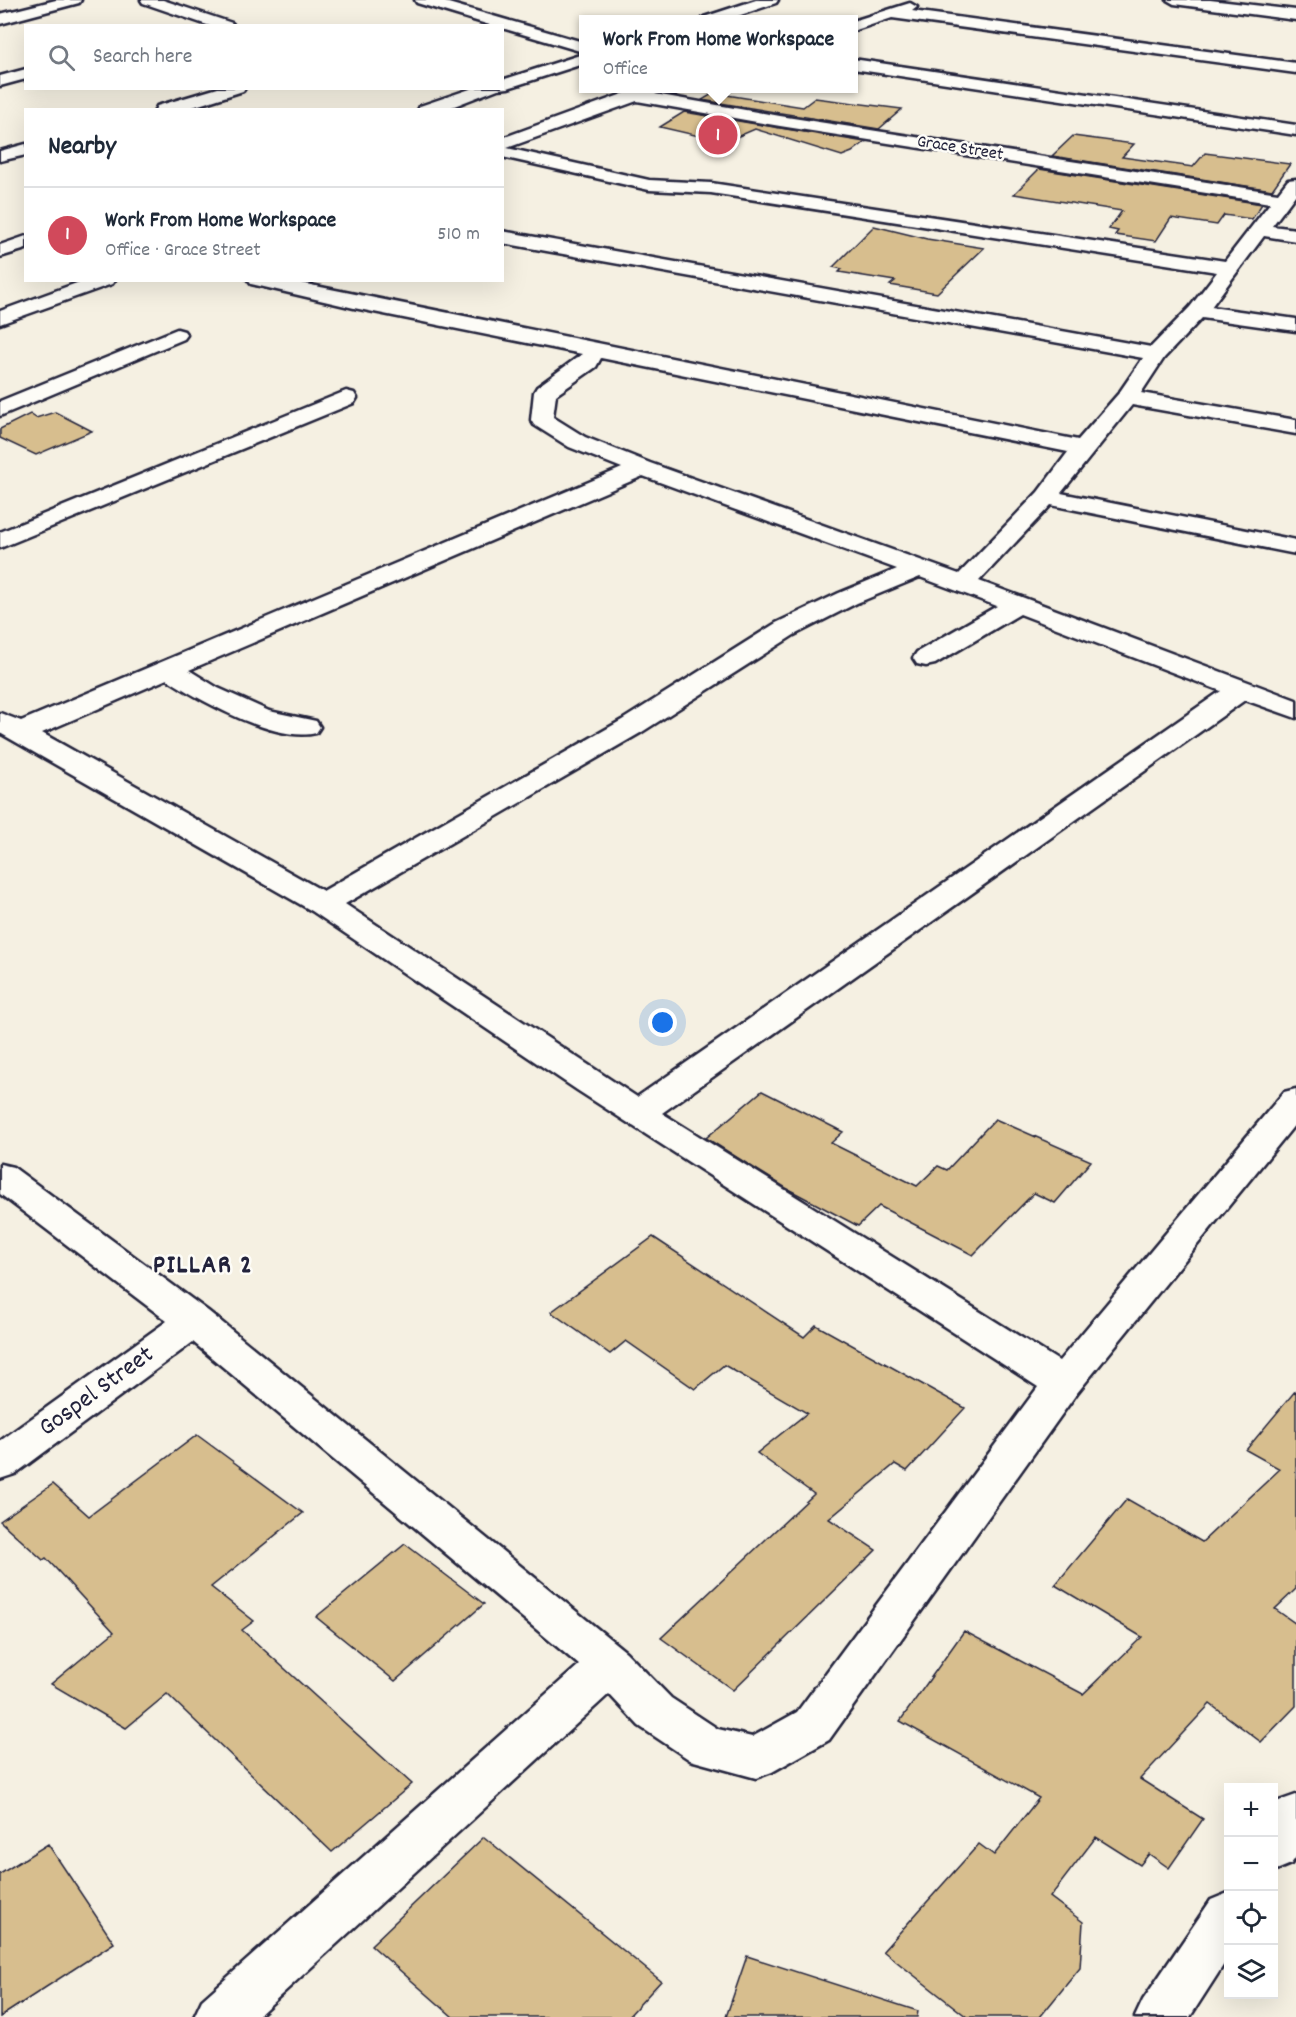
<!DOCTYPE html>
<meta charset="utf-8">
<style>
:root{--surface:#fff;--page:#f6f6f7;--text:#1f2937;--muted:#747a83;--line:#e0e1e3;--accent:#d1495b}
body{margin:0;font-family:Dekko,sans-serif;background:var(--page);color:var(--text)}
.controls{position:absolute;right:18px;bottom:18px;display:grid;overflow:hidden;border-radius:0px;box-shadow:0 6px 24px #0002}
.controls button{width:54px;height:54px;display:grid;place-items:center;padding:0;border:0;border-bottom:2px solid var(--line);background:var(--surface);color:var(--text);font:30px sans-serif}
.you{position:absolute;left:663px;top:1023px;width:21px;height:21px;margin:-15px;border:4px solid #fff;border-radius:50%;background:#1a73e8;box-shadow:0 0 0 9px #1a73e833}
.badge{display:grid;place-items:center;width:39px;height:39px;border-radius:50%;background:var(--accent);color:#fff;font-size:20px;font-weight:700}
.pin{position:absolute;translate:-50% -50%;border:3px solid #fff;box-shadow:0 2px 6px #0006}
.popup{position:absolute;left:579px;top:15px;width:279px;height:78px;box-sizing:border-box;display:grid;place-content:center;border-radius:0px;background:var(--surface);filter:drop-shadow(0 2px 4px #0005);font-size:20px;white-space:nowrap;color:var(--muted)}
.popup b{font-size:22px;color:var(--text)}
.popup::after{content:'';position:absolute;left:50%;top:100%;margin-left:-12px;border:12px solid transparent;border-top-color:var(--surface)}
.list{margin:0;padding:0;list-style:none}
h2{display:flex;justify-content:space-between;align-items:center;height:78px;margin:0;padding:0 24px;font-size:26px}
h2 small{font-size:20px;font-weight:400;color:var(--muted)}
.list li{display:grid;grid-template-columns:39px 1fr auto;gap:18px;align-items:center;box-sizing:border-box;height:96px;padding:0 24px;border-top:2px solid var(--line)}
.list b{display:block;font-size:22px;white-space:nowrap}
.list p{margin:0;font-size:20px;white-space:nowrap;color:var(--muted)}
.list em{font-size:20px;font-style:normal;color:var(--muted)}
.icon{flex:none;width:33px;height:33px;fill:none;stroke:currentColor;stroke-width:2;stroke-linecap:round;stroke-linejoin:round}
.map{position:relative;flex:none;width:1296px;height:2017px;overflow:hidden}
.search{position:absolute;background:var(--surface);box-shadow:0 6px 24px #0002;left:24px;top:24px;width:480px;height:66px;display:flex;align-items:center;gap:15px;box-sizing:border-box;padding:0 21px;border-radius:0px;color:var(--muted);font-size:22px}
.panel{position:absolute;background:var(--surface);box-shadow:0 6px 24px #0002;left:24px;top:108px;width:480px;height:174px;border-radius:0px}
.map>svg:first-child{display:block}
.building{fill:#d7be8e;stroke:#22223b;stroke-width:1.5}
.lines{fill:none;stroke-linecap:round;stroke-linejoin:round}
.minor-casing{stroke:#22223b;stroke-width:5}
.minor{fill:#fdfcf7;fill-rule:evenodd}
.labels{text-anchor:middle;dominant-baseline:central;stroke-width:5;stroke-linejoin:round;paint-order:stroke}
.far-street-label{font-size:18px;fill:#22223b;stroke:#fdfcf7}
.near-street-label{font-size:26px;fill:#22223b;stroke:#fdfcf7}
.district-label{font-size:27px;font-weight:bold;letter-spacing:1.5px;fill:#22223b;stroke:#fdfcf7}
</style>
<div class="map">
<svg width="1296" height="2017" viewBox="0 0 1296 2017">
<rect width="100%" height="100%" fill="#f5f0e2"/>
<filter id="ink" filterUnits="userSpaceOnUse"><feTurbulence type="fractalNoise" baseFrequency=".0167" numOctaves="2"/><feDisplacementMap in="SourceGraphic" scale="12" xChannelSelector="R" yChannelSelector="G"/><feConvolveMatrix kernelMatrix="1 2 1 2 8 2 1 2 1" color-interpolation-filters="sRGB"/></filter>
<g filter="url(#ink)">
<!-- building -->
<path class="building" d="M714,93L803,107L815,98L902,109L879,129L702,100Z
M684,112L780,128L865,142L852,152L842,156L755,129L725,142L660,127Z
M1073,136L1134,144L1122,157L1193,167L1205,153L1290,164L1272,190L1052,156Z
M1039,169L1262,204L1252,219L1224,215L1217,225L1171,218L1156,241L1115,235L1118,231L1109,229L1122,211L1014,194Z
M874,226L927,239L984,248L937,293L890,285L895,281L839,272L842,269L833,267Z
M55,412L92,431L36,455L0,438V429L30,414L36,418Z
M762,1091L843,1132L831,1143L917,1186L938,1166L947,1170L995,1119L1091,1161L1055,1203L1034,1193L973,1255L879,1206L858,1226L786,1188L706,1138Z
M653,1237L804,1337L816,1325L965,1408L907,1471L895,1464L829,1519L876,1550L733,1690L661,1638L814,1494L757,1453L807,1413L724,1365L695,1389L626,1341L610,1354L551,1312Z
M1296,1390V1589L1275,1609L1296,1624V1706L1261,1742L1210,1704L1140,1779L1203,1819L1169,1868L1149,1854L1140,1865L1096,1837L1050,1897L1083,1922L1080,1968L1040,2017H967L883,1951L979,1844L994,1855L1039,1798L900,1721L964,1631L1083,1694L1142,1637L1055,1585L1127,1499L1202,1542L1280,1469L1246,1450Z
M197,1435L303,1513L211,1587L254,1621L242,1630L412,1784L332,1852L167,1694L126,1728L51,1684L114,1632L46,1558L43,1560L0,1521L53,1484L89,1516Z
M405,1544L484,1604L395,1681L316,1617Z
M484,1837L661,1981L628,2017H453L371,1945Z
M48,1844L114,1943L0,2017V1874Z
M747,1956L918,2011L917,2017H726Z"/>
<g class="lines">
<defs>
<path id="minor" d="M56,0H81L79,3L0,24V14Z
M141,0H163L232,23L234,26H210L143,3Z
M415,0H438L583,42V52L502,28V26H493L417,3Z
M756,0H778L776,3L726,20H702L704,17Z
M1167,0H1210L1296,10V20L1174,4Z
M910,3L917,7L912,11L1296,63V73L892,18L853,31V21Z
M583,54V64L508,88L498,89L444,110H418L420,106L473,88H502V80Z
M853,59L1296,125V135L853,69Z
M26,69V79L0,86V76Z
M218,88H245L243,91L183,110H155L157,106Z
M639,88H664L655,94L780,116L1278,193L1288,180L1296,179V194L1272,226L1296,229V241L1264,236L1211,307L1296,319V331L1202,318L1164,358L1141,393L1296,420V434L1132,405L1061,493L1296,540V554L1051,505L979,581L1296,700V718L1245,700L662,1113L1059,1361L1284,1092L1296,1089V1123L1077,1393L829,1740L772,1772L756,1778L690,1760L639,1726L609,1694L257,2017H194L202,2000L579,1665L193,1342L15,1474L0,1479V1441L167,1321L0,1194V1164L13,1167L208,1311L626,1652L671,1698L718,1729L752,1737L797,1712L1038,1387L577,1090L312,911L0,733V713L21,721L622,468L569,447L534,425L531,420L534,392L537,387L582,354L354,308L251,284L248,280H286L1078,440L1119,393L1143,358L502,243V231L1151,347L1190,307L1217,272L711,193L649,190L502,157V138ZM637,101L780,126L1270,203L1225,261L711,183L649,180L507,148ZM601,358L1068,452L1038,492L959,574L650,463L585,437L553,417L556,395L596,367ZM643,476L897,569L839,593L776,623L622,720L323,891L42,733L167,679C201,701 275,743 316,733L320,727L316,721L269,711L218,688L189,670ZM920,577L997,606L917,652L913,658L917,664L926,666L935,664L1020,614L1221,691L637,1097L345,904L642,732L794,635L857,603Z
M26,144V155L0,161V151Z
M26,236V249L0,257V245Z
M85,280H115L112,284L0,324V311Z
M177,329L184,331L187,335L184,339L0,416V401Z
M346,391L354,393L357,398L354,403L0,548V532Z
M1296,1795V1857L1291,1864L1274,1871V1809L1279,1801Z
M1228,1893V1958L1190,2017H1135L1143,2000L1211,1900Z"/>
</defs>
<!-- minor casing -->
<use href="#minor" class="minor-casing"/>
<!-- minor -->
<use href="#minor" class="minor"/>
</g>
</g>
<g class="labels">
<!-- far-street labels -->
<g class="far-street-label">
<text transform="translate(960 149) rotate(9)">Grace Street</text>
</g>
<!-- near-street labels -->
<g class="near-street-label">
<text transform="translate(97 1392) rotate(-36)">Gospel Street</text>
</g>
<!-- district labels -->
<g class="district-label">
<text x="203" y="1266">PILLAR 2</text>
</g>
</g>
</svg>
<div class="controls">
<button>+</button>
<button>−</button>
<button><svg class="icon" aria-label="locate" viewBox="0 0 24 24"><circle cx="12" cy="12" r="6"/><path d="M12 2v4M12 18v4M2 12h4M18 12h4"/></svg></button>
<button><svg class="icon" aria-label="layers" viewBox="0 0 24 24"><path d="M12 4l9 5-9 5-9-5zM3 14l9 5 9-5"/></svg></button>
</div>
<div class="you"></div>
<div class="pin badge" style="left:718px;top:135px">1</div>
<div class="popup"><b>Work From Home Workspace</b>Office</div>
<div class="search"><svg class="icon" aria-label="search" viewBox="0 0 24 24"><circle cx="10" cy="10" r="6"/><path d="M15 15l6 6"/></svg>Search here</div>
<section class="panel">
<h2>Nearby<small></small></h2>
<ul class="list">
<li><span class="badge">1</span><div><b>Work From Home Workspace</b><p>Office · Grace Street</p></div><em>510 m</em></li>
</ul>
</section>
</div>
